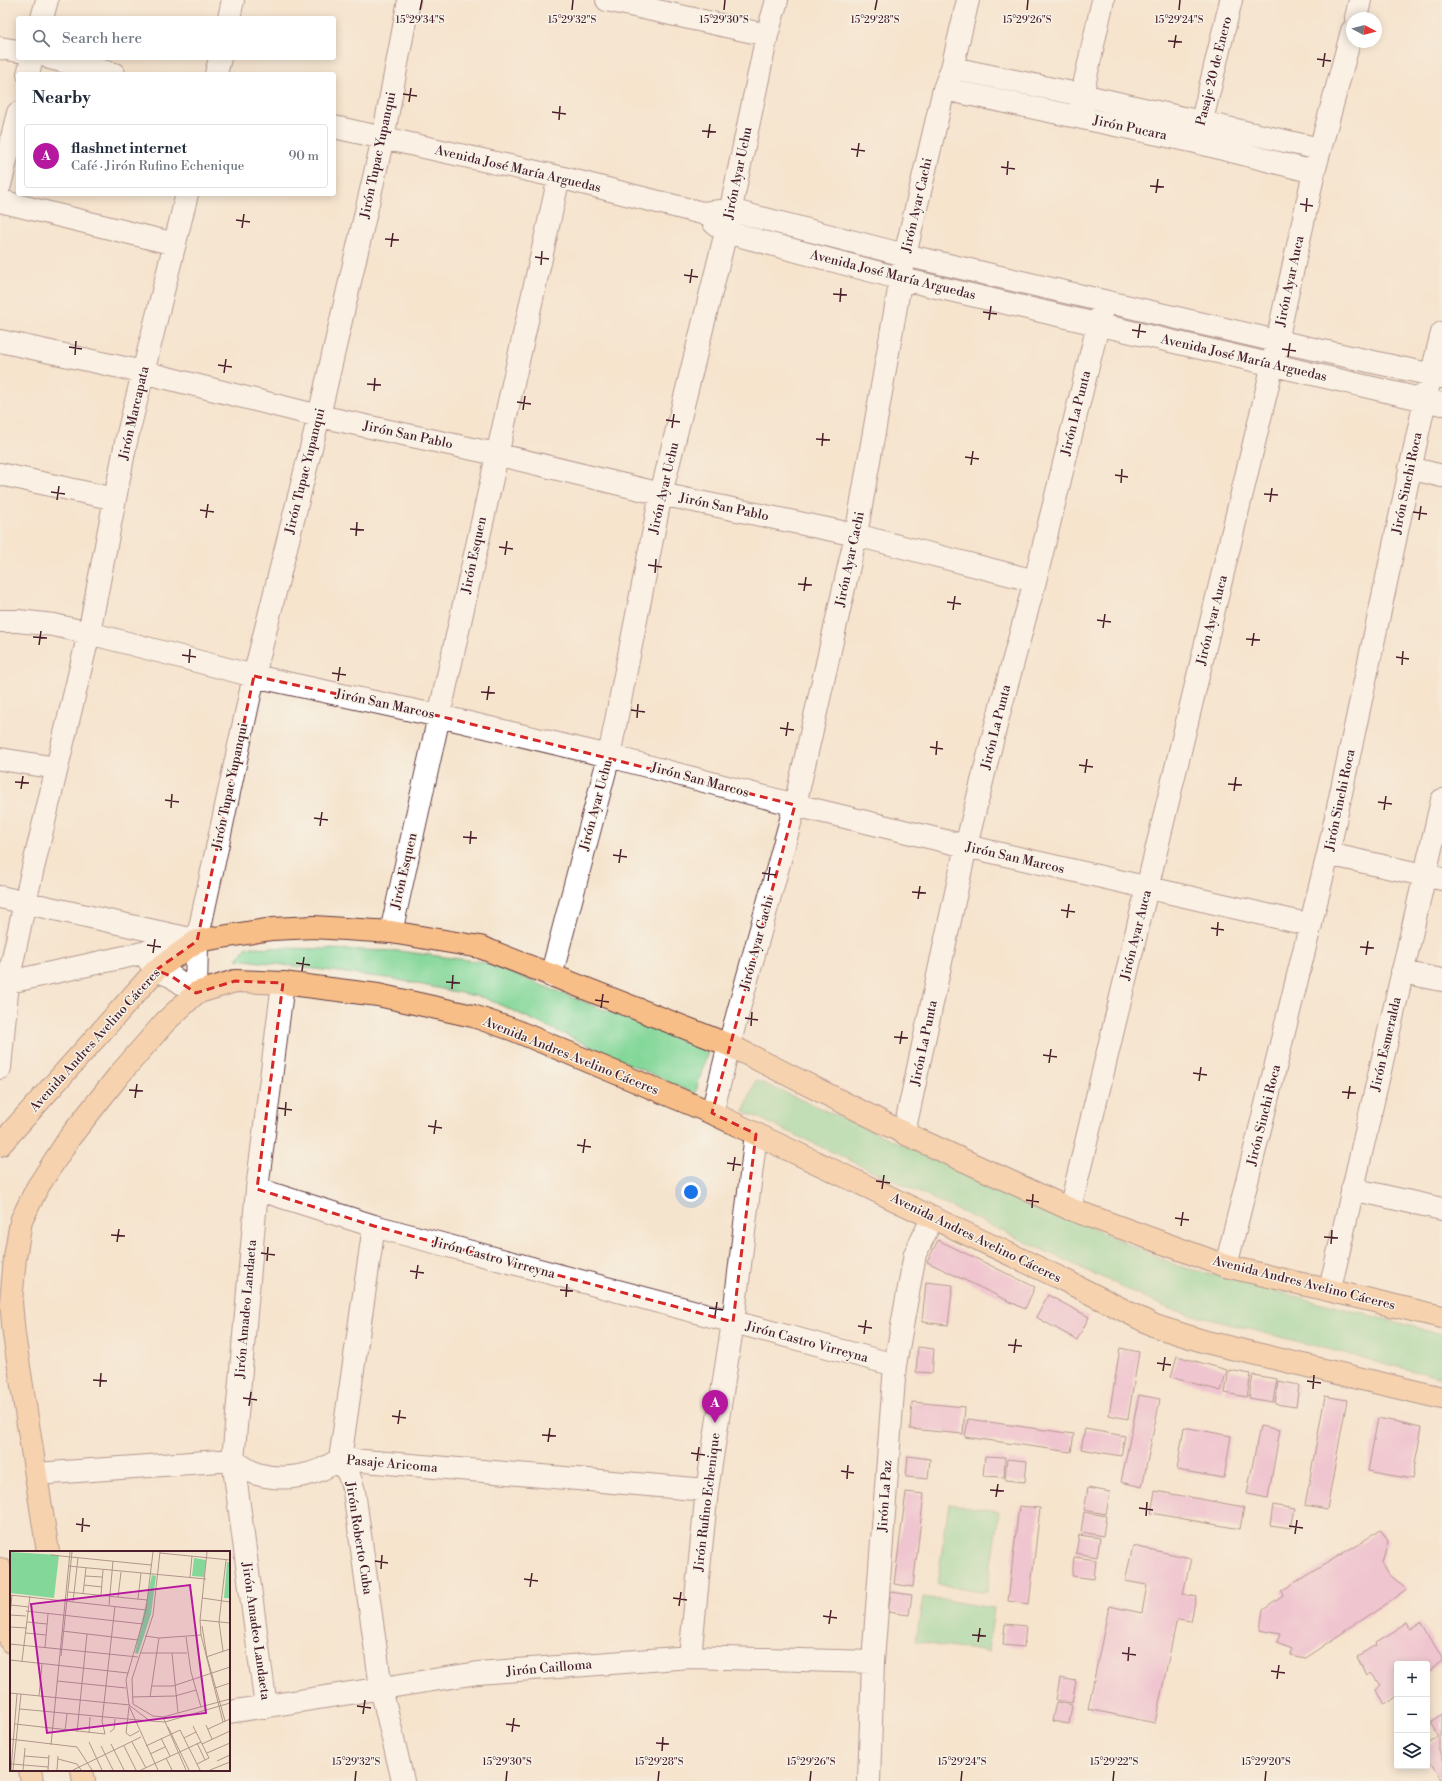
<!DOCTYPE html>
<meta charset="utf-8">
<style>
:root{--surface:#fff;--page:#f6f6f7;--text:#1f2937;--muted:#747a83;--line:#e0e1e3;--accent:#b5179e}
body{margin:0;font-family:"Libre Bodoni",serif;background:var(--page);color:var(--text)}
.controls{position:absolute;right:12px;bottom:12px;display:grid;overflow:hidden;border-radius:4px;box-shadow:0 2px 10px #0003}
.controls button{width:36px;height:36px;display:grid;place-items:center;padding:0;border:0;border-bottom:1px solid var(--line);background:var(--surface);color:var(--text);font:20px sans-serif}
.compass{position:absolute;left:1346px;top:12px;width:36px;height:36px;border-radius:50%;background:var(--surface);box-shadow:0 2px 10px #0003;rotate:97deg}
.you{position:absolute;left:691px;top:1192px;width:14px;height:14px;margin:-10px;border:3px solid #fff;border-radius:50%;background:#1a73e8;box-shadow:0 0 0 6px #1a73e833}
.badge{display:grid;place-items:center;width:26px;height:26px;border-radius:50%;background:var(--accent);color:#fff;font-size:13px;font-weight:700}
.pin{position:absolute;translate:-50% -33px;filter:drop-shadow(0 1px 2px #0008)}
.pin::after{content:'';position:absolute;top:21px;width:14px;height:12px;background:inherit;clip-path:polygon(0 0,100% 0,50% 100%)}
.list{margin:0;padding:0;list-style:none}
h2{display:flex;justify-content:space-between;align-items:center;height:52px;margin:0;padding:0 16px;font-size:17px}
h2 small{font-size:13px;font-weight:400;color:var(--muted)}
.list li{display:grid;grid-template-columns:26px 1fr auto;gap:12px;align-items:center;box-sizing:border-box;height:64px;margin:0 8px 8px;padding:0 8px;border:1px solid var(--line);border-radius:4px}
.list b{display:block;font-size:15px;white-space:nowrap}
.list p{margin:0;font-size:13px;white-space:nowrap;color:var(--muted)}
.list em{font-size:13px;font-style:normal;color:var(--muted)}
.icon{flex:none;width:22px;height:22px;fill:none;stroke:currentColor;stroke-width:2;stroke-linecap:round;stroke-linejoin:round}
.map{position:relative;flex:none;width:1442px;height:1781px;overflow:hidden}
.search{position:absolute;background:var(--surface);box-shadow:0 2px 10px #0003;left:16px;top:16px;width:320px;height:44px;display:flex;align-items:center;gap:10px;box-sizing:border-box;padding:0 14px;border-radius:4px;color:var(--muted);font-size:15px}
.panel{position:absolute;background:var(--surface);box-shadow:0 2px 10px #0003;left:16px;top:72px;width:320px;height:124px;border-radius:4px}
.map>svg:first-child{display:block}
.green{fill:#83d799;stroke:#667b62}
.building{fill:#e79fd1}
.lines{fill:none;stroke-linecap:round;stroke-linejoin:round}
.minor-casing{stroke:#643d43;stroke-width:24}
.major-casing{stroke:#643d43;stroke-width:24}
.minor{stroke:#fff;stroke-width:22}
.major{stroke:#f7be87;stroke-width:22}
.marked{fill:none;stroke:#d62828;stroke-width:3;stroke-dasharray:8 5;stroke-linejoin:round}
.ticks{fill:none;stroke:#4a1f2b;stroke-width:1.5}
.labels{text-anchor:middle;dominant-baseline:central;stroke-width:3;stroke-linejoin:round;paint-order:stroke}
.street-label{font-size:13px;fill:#4a1f2b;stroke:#f7f3e8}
.inset-road{fill:none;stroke:#b1958c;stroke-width:1}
.view{fill:#b5179e;fill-opacity:0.15;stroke:#b5179e;stroke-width:2}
.inset-edge{fill:none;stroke:#4a1f2b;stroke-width:2}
.ticks-label{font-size:10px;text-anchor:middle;fill:#4a1f2b;stroke:#f7f3e8;stroke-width:3;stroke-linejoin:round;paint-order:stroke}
</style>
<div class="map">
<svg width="1442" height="1781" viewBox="0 0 1442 1781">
<rect width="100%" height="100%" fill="#f7f3e8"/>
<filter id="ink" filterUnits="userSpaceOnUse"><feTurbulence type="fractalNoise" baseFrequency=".025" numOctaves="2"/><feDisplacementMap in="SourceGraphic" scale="8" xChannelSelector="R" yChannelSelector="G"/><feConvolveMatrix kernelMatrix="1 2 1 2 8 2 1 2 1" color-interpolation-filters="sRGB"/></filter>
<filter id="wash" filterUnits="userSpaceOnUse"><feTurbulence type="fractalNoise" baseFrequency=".012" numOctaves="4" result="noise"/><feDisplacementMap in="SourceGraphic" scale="16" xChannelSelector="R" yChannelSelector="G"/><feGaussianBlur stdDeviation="0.9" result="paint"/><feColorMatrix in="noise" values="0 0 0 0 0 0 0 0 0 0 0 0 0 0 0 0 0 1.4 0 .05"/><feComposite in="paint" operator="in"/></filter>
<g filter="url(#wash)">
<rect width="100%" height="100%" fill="#f5e4cd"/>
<!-- green -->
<path class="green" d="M247,947L399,951L483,962L708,1051L695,1094L485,998L394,979L237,959Z
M756,1080L1178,1266L1442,1334V1378L1170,1309L744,1111Z
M949,1504L999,1511L987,1592L937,1584Z
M923,1597L994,1608L988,1652L916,1641Z"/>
<g id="blocks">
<!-- building -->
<path class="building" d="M938,1240L1035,1287L1025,1309L927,1262Z
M926,1282L953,1285L948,1325L922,1322Z
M1048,1295L1089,1317L1077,1340L1036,1317Z
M918,1347L934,1349L932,1373L916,1372Z
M1120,1348L1139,1352L1128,1419L1109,1415Z
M1177,1356L1227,1370L1221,1391L1171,1377Z
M1229,1370L1251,1374L1247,1397L1225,1393Z
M1253,1375L1277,1379L1273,1402L1249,1398Z
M1278,1381L1299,1385L1296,1407L1275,1404Z
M1139,1395L1160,1399L1142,1487L1121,1482Z
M1325,1396L1347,1400L1327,1509L1305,1505Z
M912,1402L965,1407L963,1434L910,1429Z
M1378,1418L1422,1427L1412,1479L1368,1471Z
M968,1419L1074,1434L1071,1452L965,1437Z
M1260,1426L1280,1430L1268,1498L1247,1494Z
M1184,1427L1231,1436L1224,1478L1177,1470Z
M1085,1429L1125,1436L1121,1456L1081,1449Z
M908,1456L930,1459L928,1479L906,1477Z
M985,1456L1005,1457L1004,1477L983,1476Z
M1007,1459L1027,1461L1025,1482L1005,1480Z
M1088,1488L1110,1492L1106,1514L1084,1510Z
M1155,1491L1244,1507L1240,1529L1151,1513Z
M906,1492L924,1494L913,1587L894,1584Z
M1273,1505L1295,1509L1291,1528L1270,1525Z
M1019,1506L1040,1508L1029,1604L1008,1601Z
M1084,1512L1106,1516L1103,1536L1081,1532Z
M1381,1530L1388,1541L1382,1563L1389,1575L1406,1590L1305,1658L1290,1655L1291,1648L1277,1642L1280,1634L1260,1630L1263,1610L1283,1596L1281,1591Z
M1079,1535L1100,1538L1097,1557L1076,1553Z
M1133,1546L1191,1558L1183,1594L1196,1597L1191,1621L1177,1619L1155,1723L1088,1709L1109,1606L1142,1613L1147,1585L1125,1581Z
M1074,1557L1096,1560L1094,1579L1072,1576Z
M891,1592L912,1595L909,1615L888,1612Z
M1421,1622L1442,1658V1661L1427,1672V1664H1397V1695L1383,1705L1375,1689L1380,1685L1369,1671L1366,1674L1357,1656L1377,1645L1376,1642L1406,1624L1409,1630Z
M1005,1624L1026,1626L1024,1647L1003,1645Z
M1060,1678L1076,1681L1072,1703L1056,1700Z
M1056,1702L1072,1705L1069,1724L1052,1721Z
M1442,1714V1781H1441L1427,1760V1745L1440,1737L1430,1722Z"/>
</g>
</g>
<g filter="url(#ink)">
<use href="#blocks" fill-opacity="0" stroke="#643d43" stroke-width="1"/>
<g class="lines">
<defs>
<path id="minor" d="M607,0L767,35
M42,18L47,0
M229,18L233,0
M1356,18L1360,0
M0,48L18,51
M50,58L114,74
M952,68L1082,95L1320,149
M28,74L32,58
M216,74L220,58
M944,89L1196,142L1314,172
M1079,108L1103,0
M334,127L559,177L702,213L730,210L905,255L1277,341L1442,377
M1198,137L1231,0
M0,185L18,113
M0,201L175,244
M714,223L726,232L902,279L1442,404
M0,341L143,372L319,416L496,454L661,494L856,535L1035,581
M1410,468L1442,476
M0,474L115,499
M0,621H18L54,625L89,633L254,676L439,716L609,756L795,805L966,846L1311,925
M0,759L57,768
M1328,854L1442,879
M0,897L186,938
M391,932L559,177
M146,957L156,970L171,976L196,993
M1402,972L1442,980
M551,976L609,756L661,494L726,232L767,35L777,0
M0,984L143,953L160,947L197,941
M196,993L197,941L254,676L319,416L383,138L409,0
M0,1068L8,982L25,902L89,633L126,442L187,194
M712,1113L729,1045L795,805L856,535L905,255L944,89L952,68L968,0
M904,1133L966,846L997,721L1035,581L1104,301
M257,1189L374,1226L895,1365
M1352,1189L1442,1209
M1070,1209L1273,364L1277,341L1314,172L1352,31
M374,1226L340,1459L349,1475L354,1491L381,1688L403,1781
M1226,1266L1328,854L1425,400L1442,333
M1330,1289L1442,800
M36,1474L233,1460C240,1465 249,1471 257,1474C285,1482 316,1476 340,1459L707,1490
M690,1657L707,1490L733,1322L756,1134
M266,1707L233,1460L257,1189L283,983
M229,1712L478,1673L690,1657L873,1662
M869,1781L873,1662L895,1365L915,1254L933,1217"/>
<path id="major" d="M0,1145L156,970L197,941L272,929L314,927L391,932L480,947L729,1045L904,1133L1070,1209L1226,1266L1442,1317
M48,1552L14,1335L11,1302L15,1258L21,1221L37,1188L70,1137L119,1075L165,1022L196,993L235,981L283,983L378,995L473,1016L514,1030L712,1113L756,1134L1058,1277L1155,1326L1206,1342L1442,1398
M0,1569L11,1642
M30,1770L32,1781
M82,1770L84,1781"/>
</defs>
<!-- minor casing -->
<use href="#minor" class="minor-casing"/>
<!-- major casing -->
<use href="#major" class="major-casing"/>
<!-- minor -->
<use href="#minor" class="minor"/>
<!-- major -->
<use href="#major" class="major"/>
</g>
</g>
<!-- marked area -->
<path d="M0 0H1442V1781H0ZM254,676L439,716L795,805L712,1113L756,1134L733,1322L374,1226L257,1189L283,983L235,981L196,993L171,976L156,970L197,941Z" fill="#f5e4cd" fill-opacity=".55" fill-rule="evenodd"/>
<path class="marked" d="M254,676L439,716L795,805L712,1113L756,1134L733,1322L374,1226L257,1189L283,983L235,981L196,993L171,976L156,970L197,941Z"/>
<!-- ticks -->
<path class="ticks" d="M420,10L422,0M572,10L573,0M724,10L725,0M875,10L877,0M1027,10L1028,0M1179,10L1180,0M1168,41L1182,42M1174,48L1176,35M1317,59L1331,61M1323,67L1325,53M403,94L417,96M409,102L411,88M552,112L566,114M559,120L560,106M702,131L716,132M708,138L710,124M851,149L865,151M857,157L859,143M1001,167L1015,169M1007,175L1008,161M1150,186L1164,187M1156,193L1158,179M1300,204L1313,206M1306,212L1307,198M236,220L250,222M242,228L244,214M385,239L399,240M391,247L393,233M535,257L549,259M541,265L542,251M684,275L698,277M690,283L692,269M833,294L847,295M840,302L841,288M983,312L997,314M989,320L991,306M1132,330L1146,332M1138,338L1140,324M69,347L82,349M1282,349L1296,351M75,355L76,341M1288,357L1290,343M218,365L232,367M224,373L226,359M367,384L381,385M374,391L375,378M517,402L531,404M523,410L525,396M666,420L680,422M672,428L674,414M816,439L830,440M822,446L823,433M965,457L979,459M971,465L973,451M1115,475L1128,477M1121,483L1122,469M51,492L65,494M1264,494L1278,495M57,500L59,486M1270,502L1272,488M200,510L214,512M1413,512L1427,514M206,518L208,504M1419,520L1421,506M350,529L364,530M356,536L357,522M499,547L513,549M505,555L507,541M648,565L662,567M655,573L656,559M798,584L812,585M804,591L806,577M947,602L961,604M953,610L955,596M1097,620L1111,622M1103,628L1105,614M33,637L47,638M1246,639L1260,640M39,645L41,631M1252,646L1254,633M182,655L196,657M1396,657L1409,659M189,663L190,649M1402,665L1403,651M332,673L346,675M338,681L340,667M481,692L495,693M487,700L489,686M631,710L645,712M637,718L638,704M780,728L794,730M786,736L788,722M930,747L943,749M936,755L937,741M1079,765L1093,767M1085,773L1087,759M15,782L29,783M1228,784L1242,785M21,789L23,776M1234,791L1236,777M165,800L179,802M1378,802L1392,804M171,808L172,794M1384,810L1386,796M314,818L328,820M320,826L322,812M463,837L477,838M470,844L471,831M613,855L627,857M619,863L621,849M762,873L776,875M768,881L770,867M912,892L926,893M918,899L920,886M1061,910L1075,912M1067,918L1069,904M1211,928L1224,930M1217,936L1218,922M147,945L161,947M1360,947L1374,948M153,953L155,939M1366,955L1368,941M296,963L310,965M302,971L304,957M446,982L460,983M452,989L453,975M595,1000L609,1002M601,1008L603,994M745,1018L758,1020M751,1026L752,1012M894,1037L908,1038M900,1044L902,1031M1043,1055L1057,1057M1049,1063L1051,1049M1193,1073L1207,1075M1199,1081L1201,1067M129,1090L143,1091M1342,1092L1356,1093M135,1098L137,1084M1348,1099L1350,1086M278,1108L292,1110M285,1116L286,1102M428,1126L442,1128M434,1134L436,1120M577,1145L591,1147M583,1153L585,1139M727,1163L741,1165M733,1171L735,1157M876,1181L890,1183M882,1189L884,1175M1026,1200L1039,1202M1032,1208L1033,1194M1175,1218L1189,1220M1181,1226L1183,1212M111,1235L125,1236M1324,1237L1338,1238M117,1242L119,1229M1331,1244L1332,1230M261,1253L275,1255M267,1261L268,1247M410,1271L424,1273M416,1279L418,1265M560,1290L573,1291M566,1297L567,1284M709,1308L723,1310M715,1316L717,1302M858,1326L872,1328M864,1334L866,1320M1008,1345L1022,1346M1014,1353L1016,1339M1157,1363L1171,1365M1163,1371L1165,1357M93,1380L107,1381M1307,1381L1321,1383M100,1387L101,1373M1313,1389L1314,1375M243,1398L257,1400M249,1406L251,1392M392,1416L406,1418M398,1424L400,1410M542,1435L556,1436M548,1442L550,1428M691,1453L705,1455M697,1461L699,1447M841,1471L854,1473M847,1479L848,1465M990,1490L1004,1491M996,1497L998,1484M1139,1508L1153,1510M1146,1516L1147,1502M76,1524L90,1526M1289,1526L1303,1528M82,1532L83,1518M1295,1534L1297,1520M375,1561L388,1563M381,1569L382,1555M524,1579L538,1581M530,1587L532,1573M673,1598L687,1600M679,1606L681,1592M823,1616L837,1618M829,1624L831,1610M972,1635L986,1636M978,1642L980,1628M1122,1653L1136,1655M1128,1661L1129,1647M1271,1671L1285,1673M1277,1679L1279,1665M357,1706L371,1708M363,1714L365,1700M506,1724L520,1726M512,1732L514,1718M656,1743L669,1744M662,1751L663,1737M355,1781L356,1771M506,1781L507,1771M658,1781L659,1771M810,1781L811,1771M961,1781L962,1771M1113,1781L1114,1771M1265,1781L1266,1771"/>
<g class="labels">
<!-- street labels -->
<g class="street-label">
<text transform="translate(1214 71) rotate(-76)">Pasaje 20 de Enero</text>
<text transform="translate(1130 128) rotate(12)">Jirón Pucara</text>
<text transform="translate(378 155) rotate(-78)">Jirón Tupac Yupanqui</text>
<text transform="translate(518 169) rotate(13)">Avenida José María Arguedas</text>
<text transform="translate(738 173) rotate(-78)">Jirón Ayar Uchu</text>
<text transform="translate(917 205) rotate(-77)">Jirón Ayar Cachi</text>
<text transform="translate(893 275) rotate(14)">Avenida José María Arguedas</text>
<text transform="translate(1290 281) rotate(-78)">Jirón Ayar Auca</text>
<text transform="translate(1244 358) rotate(13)">Avenida José María Arguedas</text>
<text transform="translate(134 413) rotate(-77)">Jirón Marcapata</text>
<text transform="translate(1076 413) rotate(-76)">Jirón La Punta</text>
<text transform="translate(408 435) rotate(12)">Jirón San Pablo</text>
<text transform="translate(305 471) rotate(-76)">Jirón Tupac Yupanqui</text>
<text transform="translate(1407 483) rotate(-78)">Jirón Sinchi Roca</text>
<text transform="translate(664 488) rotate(-77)">Jirón Ayar Uchu</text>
<text transform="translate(724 507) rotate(12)">Jirón San Pablo</text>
<text transform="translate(474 555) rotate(-78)">Jirón Esquen</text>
<text transform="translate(850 559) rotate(-78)">Jirón Ayar Cachi</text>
<text transform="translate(1212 620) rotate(-76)">Jirón Ayar Auca</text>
<text transform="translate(385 704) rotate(12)">Jirón San Marcos</text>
<text transform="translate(996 727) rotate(-76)">Jirón La Punta</text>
<text transform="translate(700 780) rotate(15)">Jirón San Marcos</text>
<text transform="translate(230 786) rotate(-78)">Jirón Tupac Yupanqui</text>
<text transform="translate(1340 800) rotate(-78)">Jirón Sinchi Roca</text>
<text transform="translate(596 805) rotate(-75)">Jirón Ayar Uchu</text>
<text transform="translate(1015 858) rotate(13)">Jirón San Marcos</text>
<text transform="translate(404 871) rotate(-77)">Jirón Esquen</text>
<text transform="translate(1136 935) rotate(-76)">Jirón Ayar Auca</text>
<text transform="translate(757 943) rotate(-75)">Jirón Ayar Cachi</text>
<text transform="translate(95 1040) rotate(-48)">Avenida Andres Avelino Cáceres</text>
<text transform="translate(924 1043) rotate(-78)">Jirón La Punta</text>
<text transform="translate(1386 1044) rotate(-77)">Jirón Esmeralda</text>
<text transform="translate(571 1056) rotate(22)">Avenida Andres Avelino Cáceres</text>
<text transform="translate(1264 1115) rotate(-76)">Jirón Sinchi Roca</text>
<text transform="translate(976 1238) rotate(26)">Avenida Andres Avelino Cáceres</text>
<text transform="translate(494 1258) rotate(15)">Jirón Castro Virreyna</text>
<text transform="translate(1304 1283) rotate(14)">Avenida Andres Avelino Cáceres</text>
<text transform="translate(246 1309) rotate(-85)">Jirón Amadeo Landaeta</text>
<text transform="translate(807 1342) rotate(15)">Jirón Castro Virreyna</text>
<text transform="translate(392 1464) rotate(5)">Pasaje Aricoma</text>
<text transform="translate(885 1496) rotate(-86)">Jirón La Paz</text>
<text transform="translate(707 1502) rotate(-83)">Jirón Rufino Echenique</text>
<text transform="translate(359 1538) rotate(81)">Jirón Roberto Cuba</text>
<text transform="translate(256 1631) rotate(82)">Jirón Amadeo Landaeta</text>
<text transform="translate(549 1668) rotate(-5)">Jirón Cailloma</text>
</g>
</g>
<!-- overview -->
<g transform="translate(10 1551)">
<rect width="220" height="220" fill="#f5e4cd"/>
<path d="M0,1L49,4L44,47L0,42ZM184,7L196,9L194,26L182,25ZM217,11H220V47H214ZM142,24L146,25L141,63L128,103L125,102Z" fill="#83d799"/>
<path class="inset-road" d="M143,1L136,59L116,129L119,154L140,170L155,171L220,152M150,1L143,64L122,128L123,153L143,165L153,166L220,148M197,1L190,69L191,84L213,171M150,2L220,9M41,4L141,14M58,15L196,28M75,25L92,26M180,26L182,5M74,34L92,36M58,41L137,49M73,43L76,17M0,44L136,59M91,44L93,19M108,46L111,21M192,47L220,51M128,48L131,22M63,51L68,7M1,54L19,56M99,54L103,10M16,60L133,73M0,64L16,65M0,65L2,44M190,69L220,72M17,71L37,73M192,75L197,106L215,170M0,76L17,77M52,80L128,89M16,82L36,84M135,85L149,87L191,84M176,86L181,121L191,156M0,93L128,106M35,97L38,63M213,100L209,71L216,9M130,102H177M162,102L168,162M51,105L62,1M196,106L220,98M0,109L118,122M12,110L20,45M47,130L116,137M142,135H163L220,116M205,137L220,132M0,142L120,154M29,145L32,113M122,146L165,145L186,139M140,146L149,87M119,155L148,219M119,156L116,182L120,185L129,180M10,158L139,170M153,166L176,219M5,173L95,183L92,170L105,55M196,174L202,188M183,175L199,207L187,213M158,176L179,219M198,178L220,168M55,180L57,163M67,181L77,83M100,181L104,178L105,168M79,182L80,166M151,187L160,205M174,187L186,181M0,188L67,196L82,219M79,191L92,219M122,191L136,217M187,192L195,209M101,193L114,219M192,193L220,180M41,194L60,1M91,195L103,219M114,195L126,219M136,195L170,179L190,219M197,202L220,192M140,203L155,196M14,205L39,207M156,207L162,219M48,208L67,213L71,219M207,210L220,204M2,213L38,216M1,219L7,143M3,219L11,143M13,219L15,197M38,219L39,204M47,219L48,205M63,219L131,186M131,219L191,191M200,219L220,211"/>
<path class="view" d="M180,34L196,162L37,182L21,53Z"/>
<rect width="220" height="220" class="inset-edge"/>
</g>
<g class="ticks-label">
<text x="420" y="23">15°29'34"S</text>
<text x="572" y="23">15°29'32"S</text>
<text x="724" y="23">15°29'30"S</text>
<text x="875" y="23">15°29'28"S</text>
<text x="1027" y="23">15°29'26"S</text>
<text x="1179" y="23">15°29'24"S</text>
<text x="356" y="1765">15°29'32"S</text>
<text x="507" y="1765">15°29'30"S</text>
<text x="659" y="1765">15°29'28"S</text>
<text x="811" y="1765">15°29'26"S</text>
<text x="962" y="1765">15°29'24"S</text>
<text x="1114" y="1765">15°29'22"S</text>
<text x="1266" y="1765">15°29'20"S</text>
</g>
</svg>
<div class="controls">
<button>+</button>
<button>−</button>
<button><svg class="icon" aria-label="layers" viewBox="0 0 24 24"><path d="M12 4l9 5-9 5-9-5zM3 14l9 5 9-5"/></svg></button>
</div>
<svg class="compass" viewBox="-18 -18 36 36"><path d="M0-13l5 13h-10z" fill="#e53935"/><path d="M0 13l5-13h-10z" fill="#747a83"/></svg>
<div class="you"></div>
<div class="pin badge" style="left:715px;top:1423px">A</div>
<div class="search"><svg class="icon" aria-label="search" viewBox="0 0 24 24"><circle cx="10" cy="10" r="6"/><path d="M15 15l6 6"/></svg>Search here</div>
<section class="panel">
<h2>Nearby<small></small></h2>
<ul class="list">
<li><span class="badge">A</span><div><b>flashnet internet</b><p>Café · Jirón Rufino Echenique</p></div><em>90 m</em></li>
</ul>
</section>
</div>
